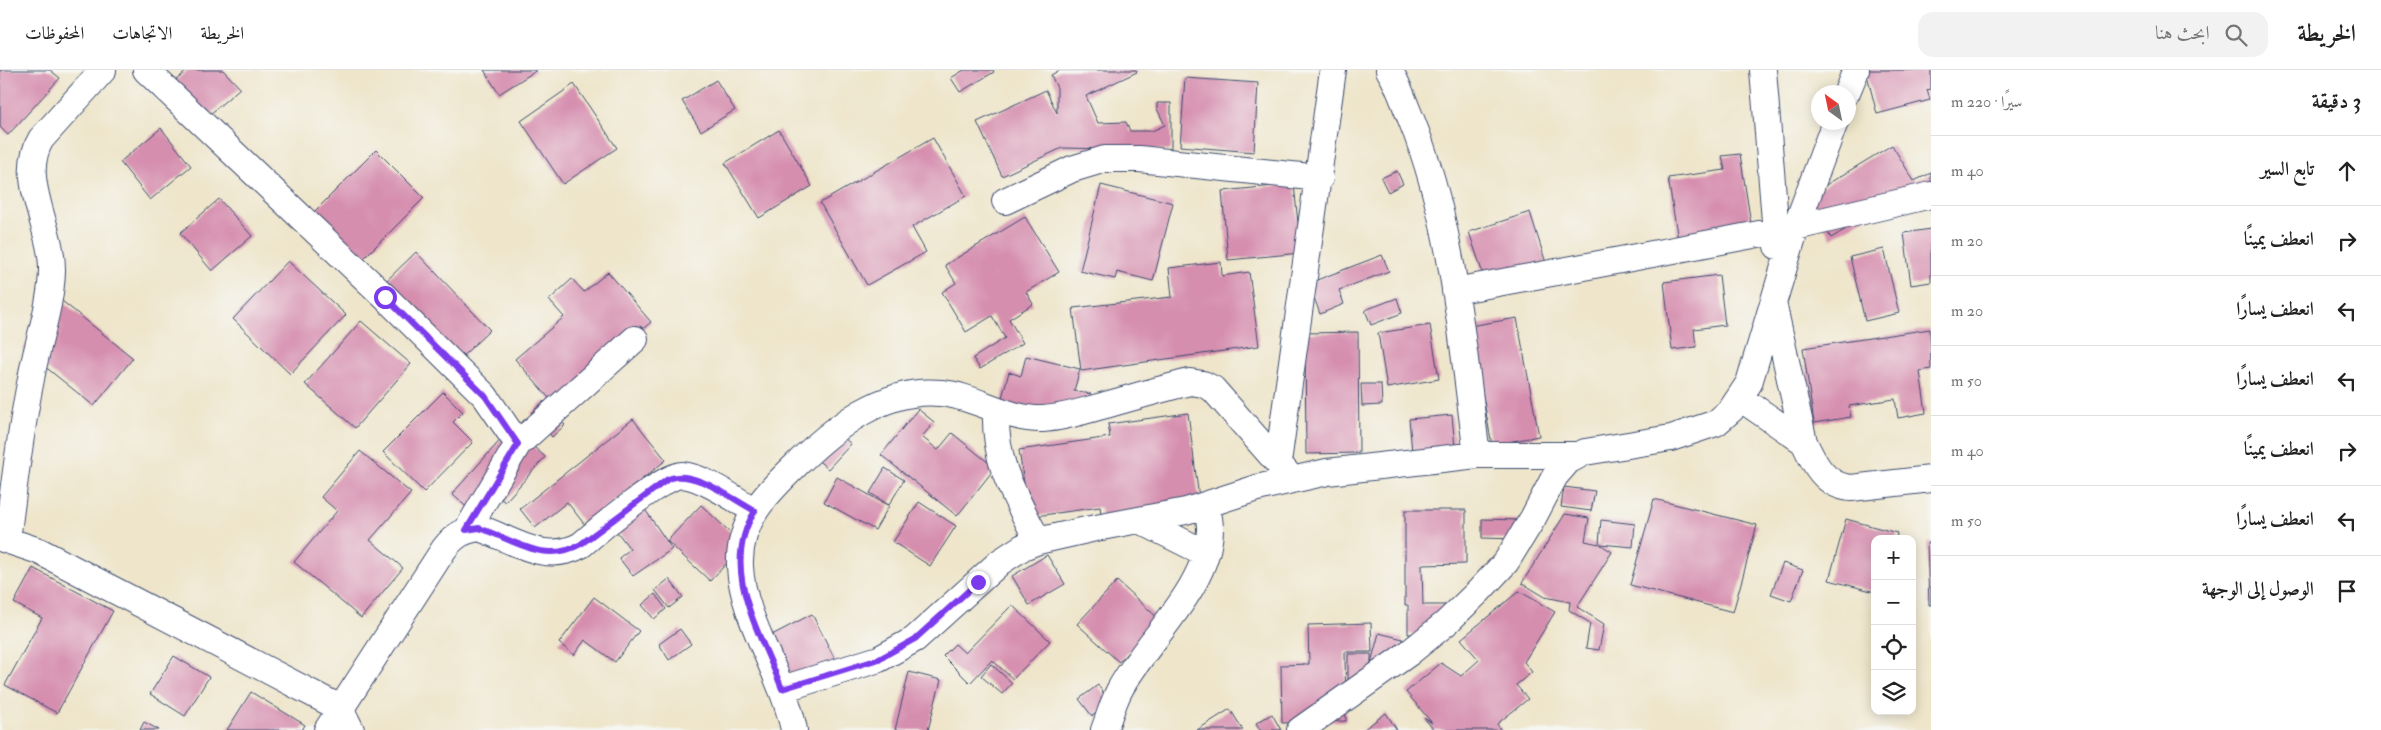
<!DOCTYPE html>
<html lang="ar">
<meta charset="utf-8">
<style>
:root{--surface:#fff;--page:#f2f2f2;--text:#222;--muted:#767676;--line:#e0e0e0}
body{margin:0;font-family:"IM FELL Double Pica",Amiri,serif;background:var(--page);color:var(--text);direction:rtl}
.controls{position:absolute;right:15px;bottom:15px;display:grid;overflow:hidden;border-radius:10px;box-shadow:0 2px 12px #0003}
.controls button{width:45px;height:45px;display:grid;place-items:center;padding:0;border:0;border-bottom:1px solid var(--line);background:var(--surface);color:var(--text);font:25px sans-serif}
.compass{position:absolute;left:1811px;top:15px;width:45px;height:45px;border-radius:50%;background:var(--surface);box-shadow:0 2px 12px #0003;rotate:327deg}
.stop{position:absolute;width:15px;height:15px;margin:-11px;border:4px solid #7c3aed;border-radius:50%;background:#fff}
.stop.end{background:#7c3aed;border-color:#fff;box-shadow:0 1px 5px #0008}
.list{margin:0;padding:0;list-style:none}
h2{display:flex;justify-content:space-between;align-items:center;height:65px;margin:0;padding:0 20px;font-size:21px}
h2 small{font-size:16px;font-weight:400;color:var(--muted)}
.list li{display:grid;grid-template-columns:32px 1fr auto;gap:15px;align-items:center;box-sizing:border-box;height:70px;padding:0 20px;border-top:1px solid var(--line)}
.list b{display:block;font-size:19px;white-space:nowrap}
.list em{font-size:16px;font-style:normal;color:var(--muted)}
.icon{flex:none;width:28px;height:28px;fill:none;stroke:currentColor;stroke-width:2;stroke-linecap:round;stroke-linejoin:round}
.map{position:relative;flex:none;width:1931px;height:660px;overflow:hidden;direction:ltr}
header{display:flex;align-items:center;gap:30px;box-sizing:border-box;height:70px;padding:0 25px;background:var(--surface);border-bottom:1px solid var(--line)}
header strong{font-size:24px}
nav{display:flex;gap:28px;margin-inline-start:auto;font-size:18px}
.search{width:350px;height:45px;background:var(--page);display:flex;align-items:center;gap:12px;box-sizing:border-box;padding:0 18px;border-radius:15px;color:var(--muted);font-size:19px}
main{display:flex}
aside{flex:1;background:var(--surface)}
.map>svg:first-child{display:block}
.building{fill:#d68eaf}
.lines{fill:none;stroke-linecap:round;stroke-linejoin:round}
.street-casing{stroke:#3b4a6e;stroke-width:28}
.street{stroke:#fff;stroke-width:26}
.route{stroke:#7c3aed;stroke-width:6}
</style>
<header>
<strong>الخريطة</strong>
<div class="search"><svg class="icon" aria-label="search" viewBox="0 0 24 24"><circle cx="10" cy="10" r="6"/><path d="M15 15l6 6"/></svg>ابحث هنا</div>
<nav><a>الخريطة</a><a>الاتجاهات</a><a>المحفوظات</a></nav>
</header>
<main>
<aside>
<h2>3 دقيقة<small>سيرًا · 220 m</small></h2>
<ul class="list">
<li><svg class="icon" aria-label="ahead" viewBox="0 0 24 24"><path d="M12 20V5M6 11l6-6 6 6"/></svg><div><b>تابع السير</b></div><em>40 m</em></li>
<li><svg class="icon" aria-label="right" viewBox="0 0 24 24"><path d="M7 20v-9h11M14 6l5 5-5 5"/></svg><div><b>انعطف يمينًا</b></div><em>20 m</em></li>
<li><svg class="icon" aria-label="left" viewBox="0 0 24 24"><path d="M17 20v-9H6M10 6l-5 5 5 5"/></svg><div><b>انعطف يسارًا</b></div><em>20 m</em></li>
<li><svg class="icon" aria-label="left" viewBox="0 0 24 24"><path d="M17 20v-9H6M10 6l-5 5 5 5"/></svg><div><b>انعطف يسارًا</b></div><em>50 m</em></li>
<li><svg class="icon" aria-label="right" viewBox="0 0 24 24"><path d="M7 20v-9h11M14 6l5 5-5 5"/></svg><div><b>انعطف يمينًا</b></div><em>40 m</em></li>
<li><svg class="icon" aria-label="left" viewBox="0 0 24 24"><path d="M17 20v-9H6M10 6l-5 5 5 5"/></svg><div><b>انعطف يسارًا</b></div><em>50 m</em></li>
<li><svg class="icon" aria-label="arrive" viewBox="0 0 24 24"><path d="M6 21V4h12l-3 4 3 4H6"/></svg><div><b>الوصول إلى الوجهة</b></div></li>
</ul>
</aside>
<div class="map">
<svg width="1931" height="660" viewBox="0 0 1931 660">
<rect width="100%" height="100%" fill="#f6f6f2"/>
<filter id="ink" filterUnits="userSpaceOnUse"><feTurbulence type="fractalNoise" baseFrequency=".02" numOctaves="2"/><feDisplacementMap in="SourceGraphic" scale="10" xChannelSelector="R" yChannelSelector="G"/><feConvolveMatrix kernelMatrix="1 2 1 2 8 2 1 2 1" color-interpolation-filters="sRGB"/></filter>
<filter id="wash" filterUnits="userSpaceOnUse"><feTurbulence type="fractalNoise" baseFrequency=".0096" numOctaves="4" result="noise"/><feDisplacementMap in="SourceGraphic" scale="20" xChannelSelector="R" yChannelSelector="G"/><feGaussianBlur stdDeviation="1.12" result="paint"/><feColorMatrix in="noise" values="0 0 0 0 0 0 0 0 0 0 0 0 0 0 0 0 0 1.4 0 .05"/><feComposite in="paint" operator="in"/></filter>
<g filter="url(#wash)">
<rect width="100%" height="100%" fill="#eee5ca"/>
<g id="blocks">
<!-- building -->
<path class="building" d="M0,0H50L60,8L8,65L0,57Z
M188,0H223L240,18L200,53L168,17Z
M484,0H537L499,24Z
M964,0H993L994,2L960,22L951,8Z
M1060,0H1136L1137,2L1086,26L1098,53L1126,52L1130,61H1152L1165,55L1157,39V33H1171V80L1062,78L1002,106L977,52L1046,20L1057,43V18L1051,5Z
M1869,0H1931V19L1927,20L1930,30L1877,44L1866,1Z
M1185,8L1258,13L1254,82L1180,76Z
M716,10L735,40L701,61L682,31Z
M574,14L617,78L563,114L521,51Z
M161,58L191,96L150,130L120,92Z
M779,60L812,116L759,148L725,93Z
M933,68L966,126L912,157L926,182L867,215L820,133Z
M1892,75L1914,111L1931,103V130L1916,117L1831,168L1806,127Z
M376,80L424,128L354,198L306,150Z
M1740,84L1752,160L1678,170L1668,108L1725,100L1722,86Z
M1397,101L1403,114L1388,122L1381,108Z
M1294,114L1301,183L1228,190L1222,121Z
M1101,115L1173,133L1153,211L1117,202L1115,209L1080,201Z
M219,129L252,166L212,201L180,163Z
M1530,142L1546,193L1485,210L1469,162Z
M1025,147L1059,202L1026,222L1033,234L1009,249L1023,273L980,299L973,288L1005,268L992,246L966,262L942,222L956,213L945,195Z
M1931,159V212L1911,215L1904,163Z
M1884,179L1899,243L1865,251L1850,187Z
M416,182L490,260L452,296L378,219Z
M1382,185L1389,201L1339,220L1344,234L1320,244L1309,213Z
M288,191L346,245L290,304L233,249Z
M1221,192L1222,206L1249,202L1259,276L1081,301L1073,238L1172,227L1169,198Z
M608,202L651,252L555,335L515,289L564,247L549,230L572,209L584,222Z
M1719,205L1725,255L1694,259L1696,277L1672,280L1664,212Z
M1397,228L1402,243L1371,255L1365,240Z
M62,231L133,288L94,336L23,279Z
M1517,248L1539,366L1492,375L1470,256Z
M361,251L411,294L355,358L305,314Z
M1430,255L1439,309L1387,318L1378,263Z
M1930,259L1931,299L1920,301L1926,343L1898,348L1895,329L1849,336L1851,347L1814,353L1803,278Z
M1358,262L1359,383L1306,384L1305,263Z
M1026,286L1080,299L1074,321L1091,324L1083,356L1000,335L1009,302L1021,306Z
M1361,314H1381L1382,335L1362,336Z
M443,322L463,342L453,352L473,372L424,422L383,382Z
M544,331L565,355L552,367L531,343Z
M918,339L934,352L922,367L938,380L952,363L995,398L957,446L881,385Z
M1188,343L1201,444L1103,458L1100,437L1029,447L1019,380L1110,367L1108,354Z
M1452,345L1455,378L1412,382L1409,349Z
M633,349L666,390L585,455L567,432L535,458L520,439Z
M512,357L545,387L505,432L492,421L473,443L452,424Z
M835,360L851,374L828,399L812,385Z
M360,381L411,423L370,470L403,498L361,548L294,492L337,441L321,427Z
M885,398L904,410L889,435L870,423Z
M837,407L889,436L875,460L824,432Z
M1564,417L1595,421L1591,441L1561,437Z
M1654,429L1757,455L1733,542L1630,515Z
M919,432L956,456L930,496L893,472Z
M701,435L744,475L710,511L667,471Z
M644,438L672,479L633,506L619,488L630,479L615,459Z
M1405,440H1466V494L1422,495L1423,535H1454V564H1408V535H1405Z
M1565,444L1589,448L1585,471L1599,474L1601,450L1635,454L1633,477L1600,474L1612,482L1577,537L1604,554L1599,580L1586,578L1590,553L1569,540L1570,532L1545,527L1522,513Z
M1482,449L1519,450L1518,469L1482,468Z
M1846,449L1897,463L1896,469H1875V522L1829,510Z
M1931,472V535H1929L1927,473Z
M1047,485L1065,514L1029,535L1012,506Z
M1783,493L1803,500L1791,531L1771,524Z
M33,498L113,541L57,643L5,615L42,548L14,533Z
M669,509L683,527L669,538L655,520Z
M1117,511L1159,549L1119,592L1077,554Z
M1519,521L1555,542L1524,592L1532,602L1516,615L1528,629L1497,654L1501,660H1434L1424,648L1432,653L1406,622L1441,593L1461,606L1479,590L1461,569Z
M655,524L666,539L654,549L642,535Z
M594,527L639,561L615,592L585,570L574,585L559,573Z
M1012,535L1050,571L1013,609L992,590L970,613L943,586L955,574L965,583Z
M812,544L837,593L795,615L770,566Z
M1371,553L1372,582H1345L1346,651L1282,653L1281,595L1309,594L1308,555Z
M680,559L691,574L669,590L659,574Z
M1379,563L1403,569L1394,605L1348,625V584H1371V593Z
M174,586L209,607L185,646L150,624Z
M991,594L1012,613L1002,624L981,606Z
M909,602L941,610L928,660H895Z
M1098,615L1110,633L1092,646L1079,629Z
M251,622L305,655L302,660H227Z
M1230,639L1243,660H1197Z
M1386,643L1397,660H1363Z
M1272,644L1281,660H1260L1256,653Z
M144,652L159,660H140Z"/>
</g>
</g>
<g filter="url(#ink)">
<use href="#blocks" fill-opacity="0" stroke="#3b4a6e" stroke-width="1"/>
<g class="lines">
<defs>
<path id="street" d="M146,0L385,227L485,326L518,374
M1389,0C1399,15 1404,33 1411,49C1454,155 1462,273 1477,385
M1763,0L1777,176
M1847,22L1856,0
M1005,131L1072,99L1105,89H1139L1320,108
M1455,221L1796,157L1931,125
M1774,237L1804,372C1814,394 1825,416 1851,418L1931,409
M1740,328L1804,372
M996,340C994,394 1014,424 1038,471
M1278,392L1333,0
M1141,451L1205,483
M467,460L518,374L635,269
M0,468L39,481L340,638L351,660
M7,470C14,416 20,362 31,309C37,273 51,237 52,201C53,157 17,109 41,69L103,0
M782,619L879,589L915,569L1000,492L1023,477L1038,471L1091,459L1186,441L1257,418L1327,402L1477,385H1577
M327,660L444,479C454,466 463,460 479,458C514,470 545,495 581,475C597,461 665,404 682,405C704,407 736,430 755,441
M794,660C783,604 742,549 740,496C738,451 767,423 797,394C835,357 884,317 941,323C976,326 1007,350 1043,349C1063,348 1084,341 1102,336C1131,328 1160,319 1190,312L1203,314L1213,319L1293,410
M1104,660C1109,647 1113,633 1119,621C1145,571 1209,518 1210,459C1210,451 1208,443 1207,436
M1300,660L1409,583L1446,553L1479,521L1506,492L1533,448L1555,406L1568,391L1585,382L1671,368L1716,353L1731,340L1749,313L1796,157L1835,52"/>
</defs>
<!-- street casing -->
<use href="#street" class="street-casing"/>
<!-- street -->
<use href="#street" class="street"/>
</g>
</g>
<g class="lines" filter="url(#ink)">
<!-- route -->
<path class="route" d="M385,227L485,326L518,374L466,460L479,458C515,470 544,495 581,474L668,409C693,398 732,429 755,441C718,500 761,563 782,619L879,589L915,569L978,512"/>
</g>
</svg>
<div class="controls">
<button>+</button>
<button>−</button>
<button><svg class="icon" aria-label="locate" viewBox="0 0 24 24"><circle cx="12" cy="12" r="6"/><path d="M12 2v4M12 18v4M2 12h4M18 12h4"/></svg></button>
<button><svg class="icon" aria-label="layers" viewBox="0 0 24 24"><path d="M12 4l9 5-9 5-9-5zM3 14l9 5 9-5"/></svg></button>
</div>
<svg class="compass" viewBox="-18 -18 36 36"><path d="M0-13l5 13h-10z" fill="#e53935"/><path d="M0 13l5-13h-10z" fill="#767676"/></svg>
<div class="stop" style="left:385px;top:227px"></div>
<div class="stop end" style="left:978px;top:512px"></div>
</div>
</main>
